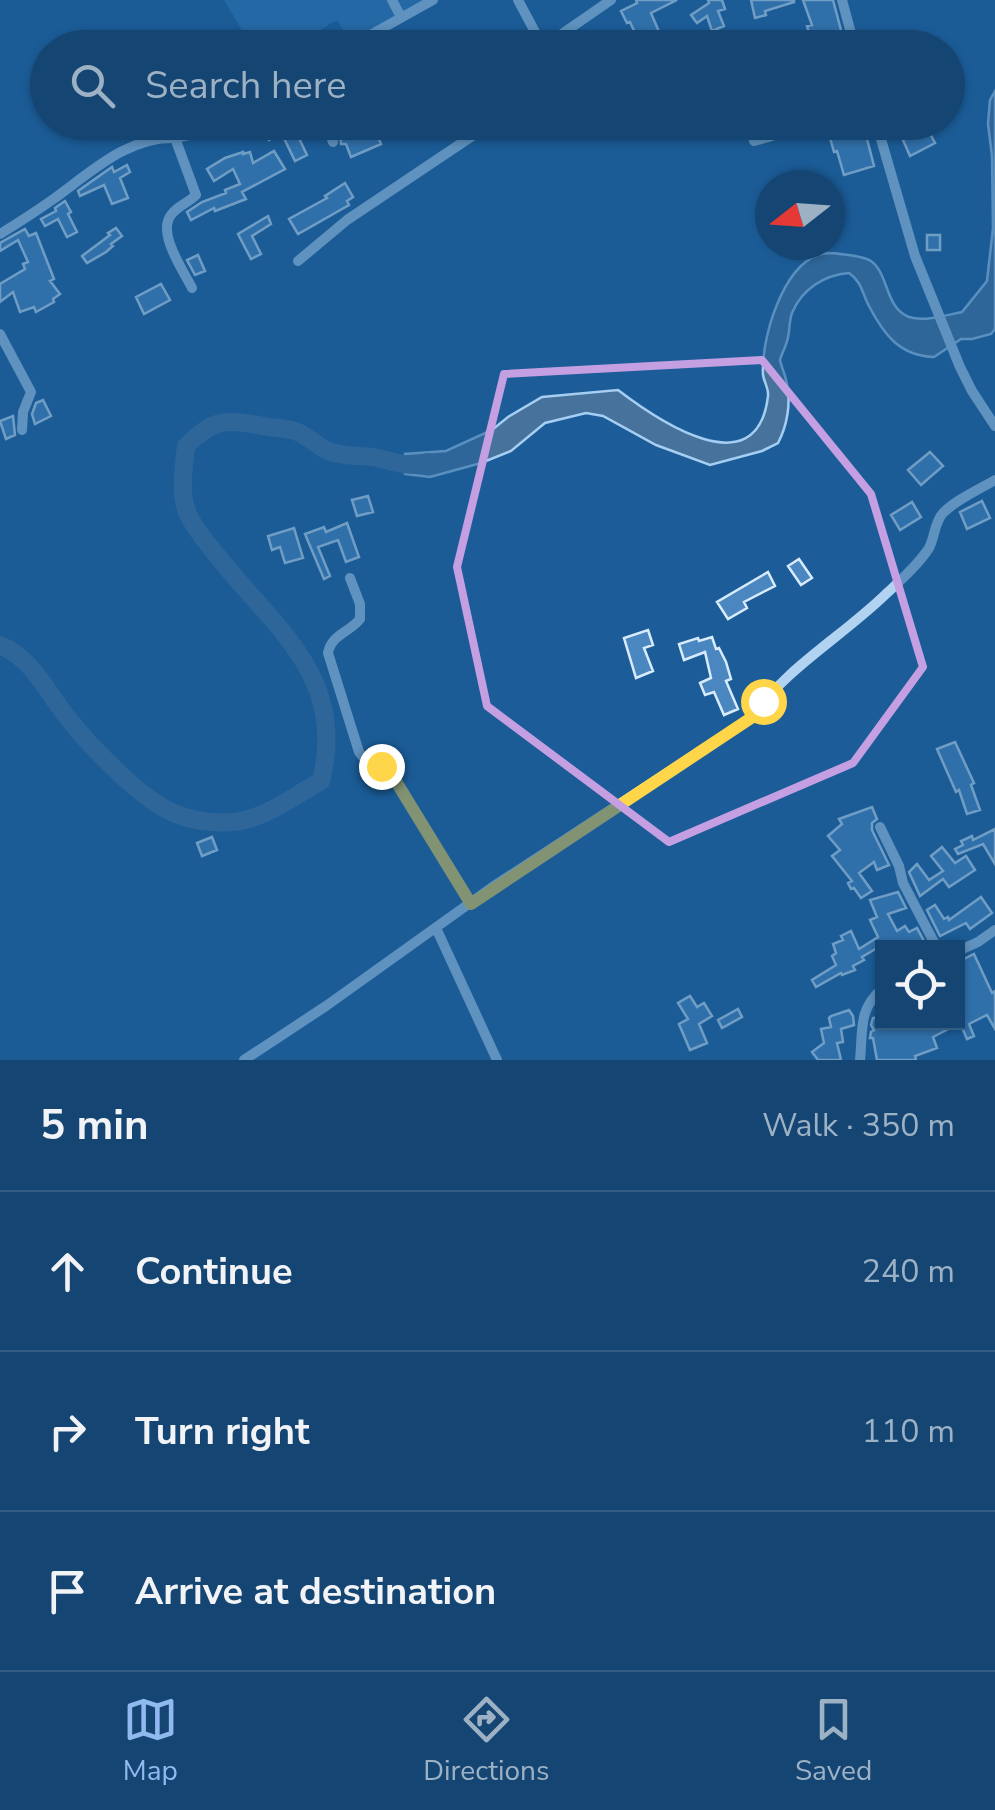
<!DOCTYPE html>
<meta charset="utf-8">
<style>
:root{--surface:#154572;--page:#1e4c77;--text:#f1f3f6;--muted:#9db1c4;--line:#345d84;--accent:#90b9f0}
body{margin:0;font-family:"Nunito Sans",sans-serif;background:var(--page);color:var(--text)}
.controls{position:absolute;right:30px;bottom:30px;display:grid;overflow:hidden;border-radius:0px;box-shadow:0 2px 8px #0004}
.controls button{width:90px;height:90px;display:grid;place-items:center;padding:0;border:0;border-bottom:2px solid var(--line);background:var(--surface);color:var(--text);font:50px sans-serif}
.compass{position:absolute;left:755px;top:170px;width:90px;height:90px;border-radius:50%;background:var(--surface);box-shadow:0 2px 8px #0004;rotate:253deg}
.stop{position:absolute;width:30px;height:30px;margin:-22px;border:8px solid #ffd54a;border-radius:50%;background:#fff}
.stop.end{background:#ffd54a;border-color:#fff;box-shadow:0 2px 10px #0008}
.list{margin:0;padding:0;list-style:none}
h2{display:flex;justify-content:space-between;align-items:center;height:130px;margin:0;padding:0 40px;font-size:42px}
h2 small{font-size:32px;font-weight:400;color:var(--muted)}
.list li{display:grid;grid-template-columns:65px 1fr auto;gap:30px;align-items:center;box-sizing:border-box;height:160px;padding:0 40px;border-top:2px solid var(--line)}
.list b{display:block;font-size:38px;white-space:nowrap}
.list em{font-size:32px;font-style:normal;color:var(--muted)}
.icon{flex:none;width:55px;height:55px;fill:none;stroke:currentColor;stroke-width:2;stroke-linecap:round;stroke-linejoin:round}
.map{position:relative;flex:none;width:995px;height:1060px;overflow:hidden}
.search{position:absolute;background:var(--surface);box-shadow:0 2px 8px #0004;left:30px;right:30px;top:30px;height:110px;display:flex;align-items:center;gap:25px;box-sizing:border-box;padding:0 35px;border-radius:55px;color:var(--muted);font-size:38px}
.sheet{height:610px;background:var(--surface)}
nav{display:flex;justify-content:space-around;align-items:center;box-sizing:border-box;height:140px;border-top:2px solid var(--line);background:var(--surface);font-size:28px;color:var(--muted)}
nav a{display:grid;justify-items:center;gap:5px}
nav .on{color:var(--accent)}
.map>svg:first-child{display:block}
.green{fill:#3076b5}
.water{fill:#46729c;stroke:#a5cef2;stroke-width:2.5}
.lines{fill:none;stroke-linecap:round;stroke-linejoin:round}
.river{stroke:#46729c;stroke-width:18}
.building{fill:#4a87c0;stroke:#d8ebfb;stroke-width:2.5}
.minor{stroke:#b1d2f0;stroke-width:10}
.route{stroke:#ffd54a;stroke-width:12}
.marked{fill:none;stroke:#c4a0e2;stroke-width:8;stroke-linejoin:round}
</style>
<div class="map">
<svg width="995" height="1060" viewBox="0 0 995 1060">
<rect width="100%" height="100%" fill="#1c5c98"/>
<!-- green -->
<path class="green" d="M224,0H424L350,41L337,20L289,48L252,47Z"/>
<!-- water -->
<path class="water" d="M995,91V329L991,334L972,339H961L934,357C900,356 884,335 869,306C862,293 862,282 849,273C824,275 802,289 792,313C789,321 790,329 788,337C787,345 782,352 780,360C782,369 786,376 787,385C791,404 787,426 778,443L762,451L710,465L656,445L603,416L586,413L545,423L511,451L481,463L430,477L405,474V454L446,451L492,430L508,417L542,397L618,390C656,419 757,489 768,396C769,389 764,382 763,375C761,339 782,268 818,255C827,251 839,254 849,255C855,256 865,257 871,261C889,274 885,308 909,317C924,322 947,315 962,312L987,281L993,228L992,156L988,124L990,100Z"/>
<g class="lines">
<!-- river -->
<path class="river" d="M0,645C33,659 45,690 67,717C90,746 142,801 176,814C196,822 225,825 245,820C273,813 297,794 321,781C347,678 277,630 219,558C208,544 195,530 188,514C179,495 184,466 186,446C215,417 226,420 264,426C274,428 285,428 295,431C307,435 317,446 328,451C346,458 365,454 382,459C399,463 411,468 428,462"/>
</g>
<!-- building -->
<path class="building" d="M636,0H677L651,13L666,48H642L630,22L627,23L621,11L637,3Z
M708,0H722L725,9L718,11L724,26L712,31L707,16L697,23L691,15L709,3Z
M751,0H794V2L765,11L766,15L755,18Z
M803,0H833L842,34L812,43L807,26L812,25Z
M511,33L516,44L499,48L495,38Z
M259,122H307L295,130L307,155L295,161L281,132L269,140Z
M365,122H372L381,144L351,157L346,144H341L340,135L359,134L355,126Z
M841,122H854L856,130L868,127L871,138L867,139L874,166L844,175L837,151L834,152L830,138L845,134Z
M927,128L935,143L910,156L903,140Z
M274,151L285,169L242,192L246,199L215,211L214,208L191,220L187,212L202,202L226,193L225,190L240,184L233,169L214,181L207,169L225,158L243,152V154L250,152L253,163Z
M127,165L130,172L120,178L128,198L112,204L104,185L80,196L78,191L112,167L114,172Z
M345,183L353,197L347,201L349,205L298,234L289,219L327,198L325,196Z
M65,201L71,212L68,214L77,232L67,237L58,219L45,226L41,219L56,211L55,208Z
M268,216L271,224L252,236L261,254L251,259L238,234Z
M116,228L122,236L111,244L113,246L106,252L87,263L82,256L110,235L108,233Z
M25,229L29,236L36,233L54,279L50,281L60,294L53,299L54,302L36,312L34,307L20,312L13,292L0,302V284L25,269L23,264L28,262L18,240L0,251V243Z
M927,235H940V250H927Z
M198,255L205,271L195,275L187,260Z
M161,284L170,300L144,314L136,297Z
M43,400L51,416L35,424L32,414L36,403Z
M13,416L15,435L6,439L0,421Z
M930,452L943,466L921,485L908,470Z
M368,496L373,512L357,516L352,500Z
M982,501L990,518L967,529L960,512Z
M912,502L921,517L900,530L891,515Z
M347,523L359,557L346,562L338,540L318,547L330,576L324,579L305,534L324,527L326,532Z
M294,528L303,558L285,563L280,547L272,550L268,536Z
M799,559L812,578L801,585L788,566Z
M768,572L775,586L744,602L747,608L728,619L717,602Z
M648,630L653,645L644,648L653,671L636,678L624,638Z
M712,637L716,649L719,648L726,662L731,679L726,681L738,709L724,715L714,692L705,695L700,683L711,678L705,652L684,660L679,644L698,638L699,641Z
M955,742L974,783L971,785L980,810L967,814L959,790L956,792L937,749Z
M872,807L877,819L872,823V830L889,865L877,870L874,862L859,873L872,891L861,898L854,888L851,889L848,883L852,881L832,856L840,850L828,836L842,824L839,819Z
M995,829V864L983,844L958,854L955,849L963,845L961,841L972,836L973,840Z
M212,837L217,850L202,856L197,843Z
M942,847L955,863L966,856L975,870L949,887L943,879L920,896L909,872L917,864L929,880L943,871L931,856Z
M898,892L906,908L888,914L897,931L905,926L909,932L917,928L925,943L915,948H886L884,944L862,957L864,960L853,966L855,970L842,975L841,973L816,987L812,980L836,965L832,956L836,953L833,944L843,940L841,936L851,931L859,949L878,937L870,920L877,917L870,900Z
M981,897L992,913L970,929L966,923L940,936L927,910L935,905L944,919L948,917L949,920Z
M974,954L992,993L995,991V1029L987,1015L969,1024L974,1036L967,1039L960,1023L933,1037L937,1048L915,1056L916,1060H877L873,1038H870L871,1032L874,1030L871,1025L873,1018L879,1017L880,1027L900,1022H958V962Z
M690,996L697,1007L704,1003L712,1016L699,1024L707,1043L690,1050L679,1024L688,1019L678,1003Z
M738,1009L742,1017L722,1028L718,1020Z
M849,1010L853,1016L854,1025L841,1029L843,1042L837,1043L841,1060H818L812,1052L824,1043L821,1029L831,1027L829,1018L831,1016Z"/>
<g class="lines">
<!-- minor -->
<path class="minor" d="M392,0L401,17
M518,0L543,47L611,0
M842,0L855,48
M347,48L433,0
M325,122L333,142
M876,122L915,256L960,367L972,391L995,426
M175,138L198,133L217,122
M754,141L772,136L791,122
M0,234C18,223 35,212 52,200C89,174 127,136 175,138L196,195C188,203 177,206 171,215C157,233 183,270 192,288
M298,261L347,220L493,122
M0,334L31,392L23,412L22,430
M350,578L360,604V619C350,632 331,635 328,653L359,752C366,764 382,765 392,775L471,903
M880,827L899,866L903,883L937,948
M436,928L497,1060
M958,951L978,942L995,930
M244,1060L326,1006L491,888L751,718C787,667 843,636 887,593C901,580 918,565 929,548C935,537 934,523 943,513C957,499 978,490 995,480
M860,1060C863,1031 858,1009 882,989"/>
</g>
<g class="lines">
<!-- route -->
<path class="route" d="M381,766L392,775L471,904L751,718L763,701"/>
</g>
<!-- marked area -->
<path d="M0 0H995V1060H0ZM762,360L871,494L923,667L853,763L669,842L487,706L457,567L504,374Z" fill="#1c5c98" fill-opacity=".55" fill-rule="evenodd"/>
<path class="marked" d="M762,360L871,494L923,667L853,763L669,842L487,706L457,567L504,374Z"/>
</svg>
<div class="controls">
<button><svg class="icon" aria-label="locate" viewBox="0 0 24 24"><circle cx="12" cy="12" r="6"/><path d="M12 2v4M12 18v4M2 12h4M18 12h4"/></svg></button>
</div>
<svg class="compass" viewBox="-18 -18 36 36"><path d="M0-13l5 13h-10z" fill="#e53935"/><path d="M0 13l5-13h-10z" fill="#9db1c4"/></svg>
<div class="stop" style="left:763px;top:701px"></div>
<div class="stop end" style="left:381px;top:766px"></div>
<div class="search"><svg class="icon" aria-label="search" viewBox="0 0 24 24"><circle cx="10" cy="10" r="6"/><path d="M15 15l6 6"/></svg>Search here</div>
</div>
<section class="sheet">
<h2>5 min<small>Walk · 350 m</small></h2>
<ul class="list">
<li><svg class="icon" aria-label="ahead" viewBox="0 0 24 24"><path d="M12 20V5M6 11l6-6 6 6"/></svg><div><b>Continue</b></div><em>240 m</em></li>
<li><svg class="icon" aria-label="right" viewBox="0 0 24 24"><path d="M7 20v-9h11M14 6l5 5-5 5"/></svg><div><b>Turn right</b></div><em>110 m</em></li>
<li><svg class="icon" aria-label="arrive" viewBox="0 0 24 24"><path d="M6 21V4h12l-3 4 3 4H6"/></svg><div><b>Arrive at destination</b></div></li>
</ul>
</section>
<nav>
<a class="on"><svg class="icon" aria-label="map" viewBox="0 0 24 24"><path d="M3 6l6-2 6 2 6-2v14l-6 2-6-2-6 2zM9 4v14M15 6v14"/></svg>Map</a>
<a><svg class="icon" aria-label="directions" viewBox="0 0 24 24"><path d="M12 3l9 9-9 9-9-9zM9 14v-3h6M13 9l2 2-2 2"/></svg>Directions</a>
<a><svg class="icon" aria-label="saved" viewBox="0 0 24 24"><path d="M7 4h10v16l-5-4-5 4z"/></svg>Saved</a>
</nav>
